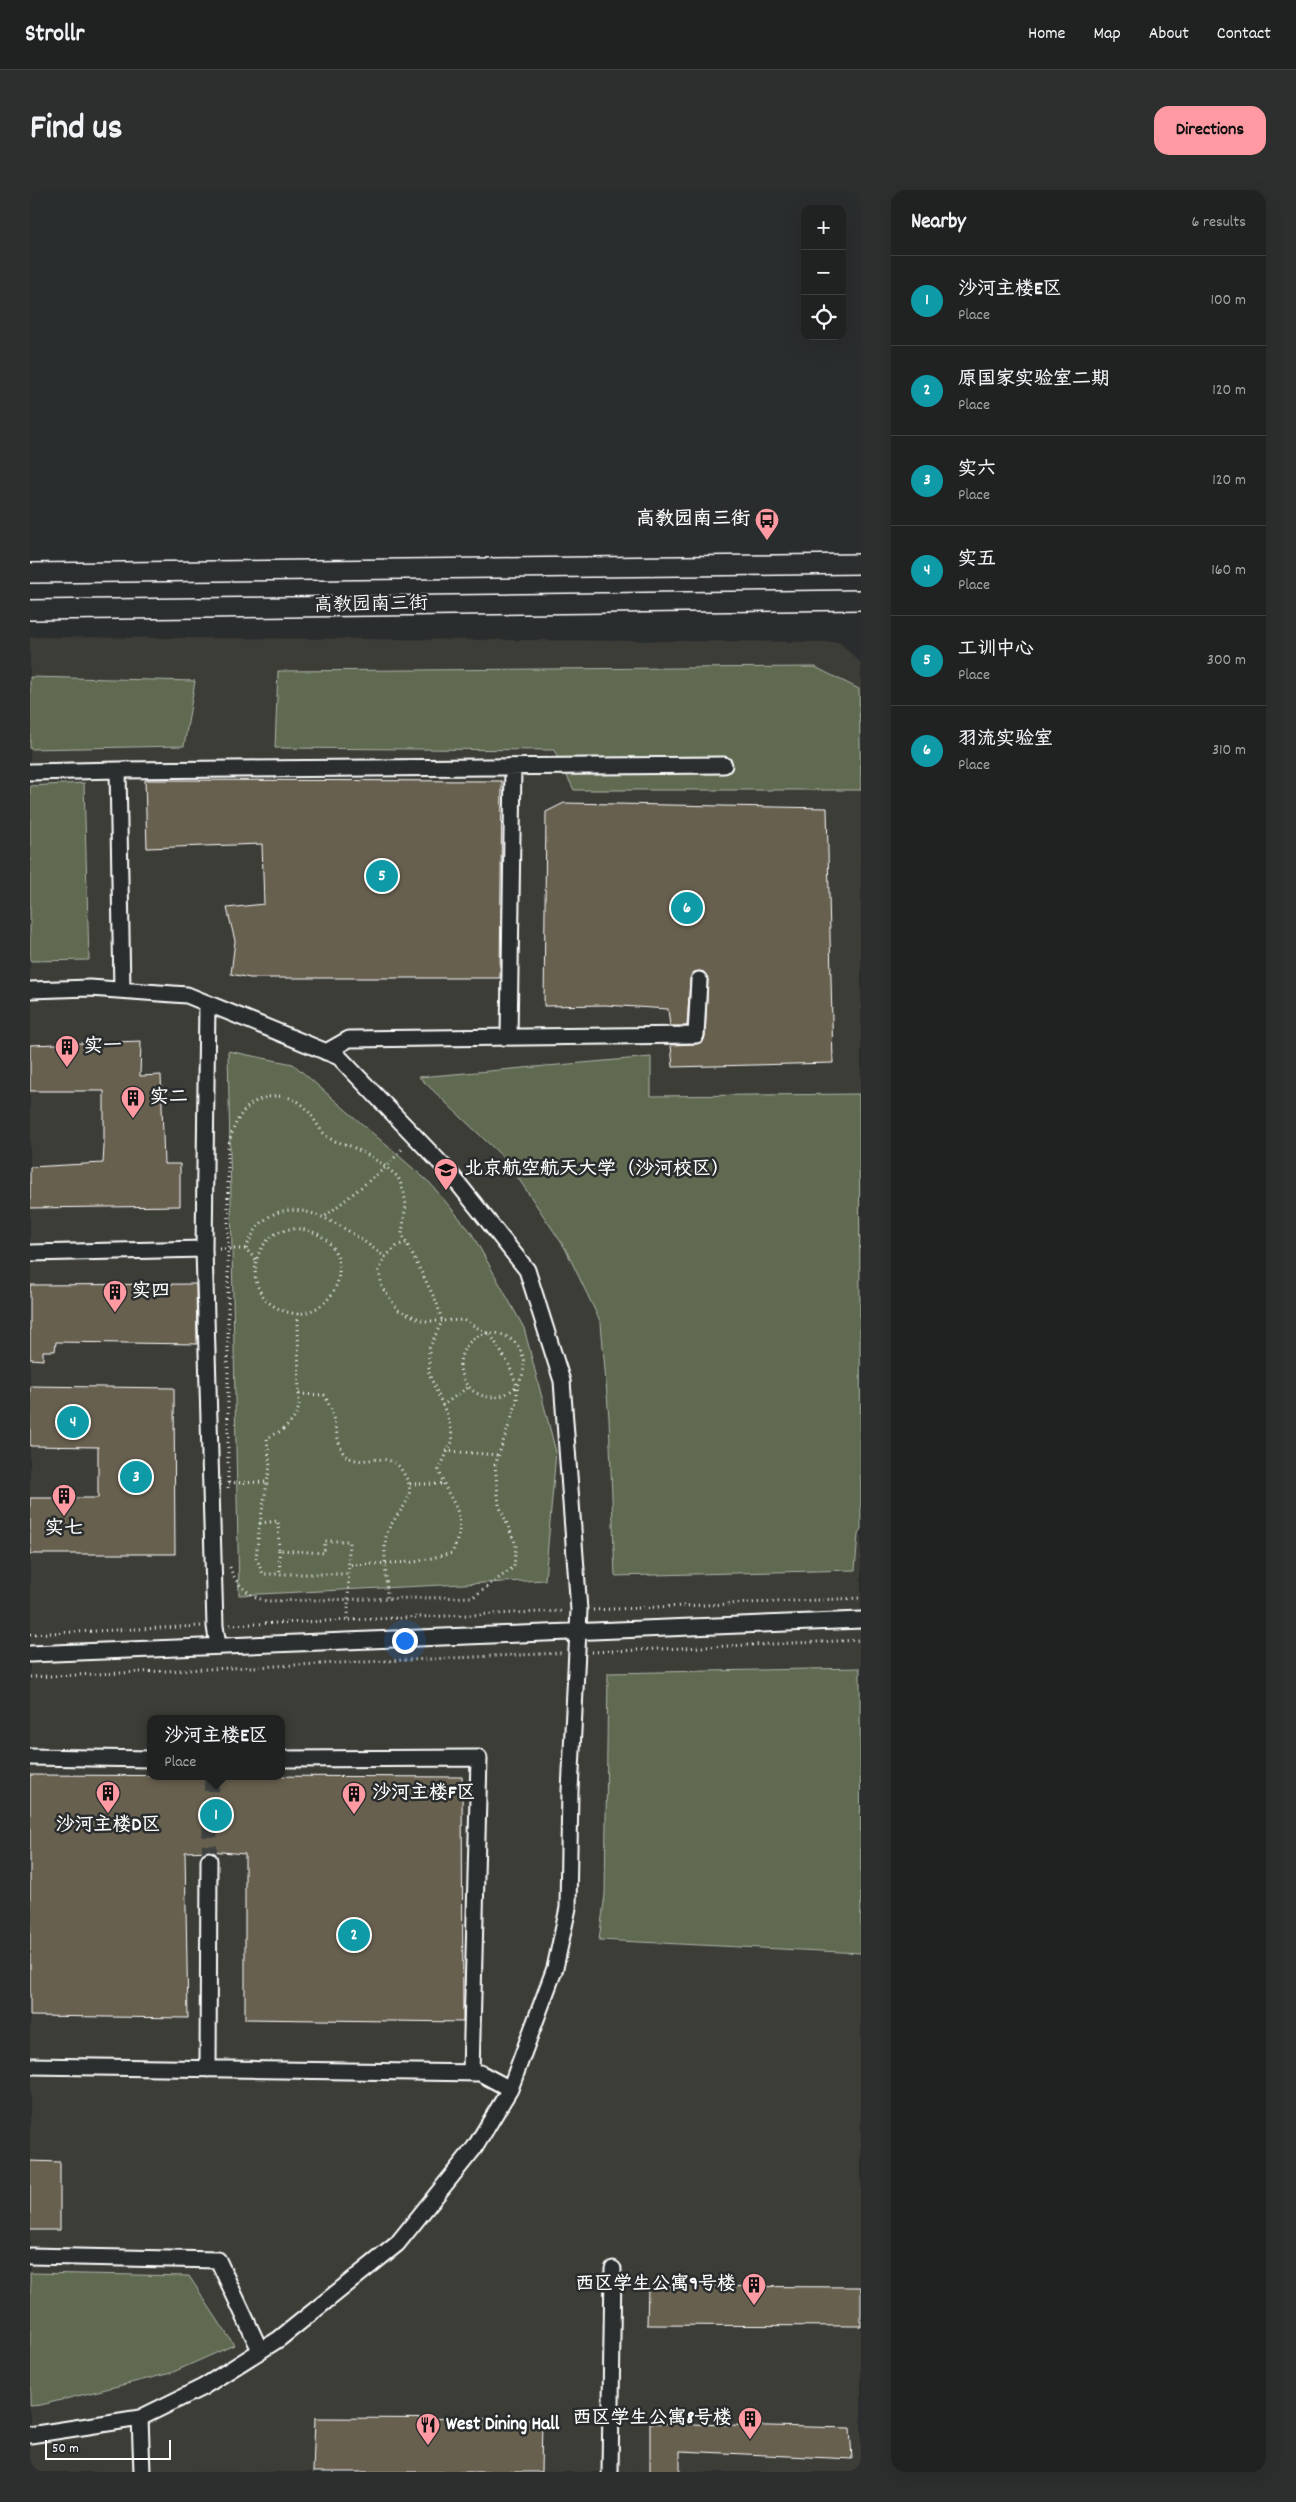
<!DOCTYPE html>
<meta charset="utf-8">
<style>
:root{--surface:#202222;--page:#2d2f2f;--text:#f1f3f6;--muted:#a2a4a5;--line:#3d3f40;--accent:#ff9aa2}
body{margin:0;font-family:Dekko,"LXGW WenKai TC",sans-serif;background:var(--page);color:var(--text)}
.controls{position:absolute;right:15px;top:15px;display:grid;overflow:hidden;border-radius:10px;box-shadow:0 5px 20px #0002}
.controls button{width:45px;height:45px;display:grid;place-items:center;padding:0;border:0;border-bottom:1px solid var(--line);background:var(--surface);color:var(--text);font:25px sans-serif}
.scale{position:absolute;left:15px;bottom:12px;width:126px;box-sizing:border-box;padding-left:5px;border:2px solid #fff;border-top:0;font-size:14px;line-height:18px;white-space:nowrap;color:#fff;-webkit-text-stroke:4px #2a2d2e;paint-order:stroke}
.you{position:absolute;left:374px;top:1450px;width:18px;height:18px;margin:-12px;border:4px solid #fff;border-radius:50%;background:#1a73e8;box-shadow:0 0 0 8px #1a73e833}
.badge{display:grid;place-items:center;width:32px;height:32px;border-radius:50%;background:var(--accent);color:#fff;font-size:16px;font-weight:700}
.pin{position:absolute;translate:-50% -50%;border:2px solid #fff;box-shadow:0 1px 5px #0006}
.popup{position:absolute;left:117px;top:1525px;width:138px;height:65px;box-sizing:border-box;display:grid;place-content:center;border-radius:10px;background:var(--surface);filter:drop-shadow(0 1px 4px #0005);font-size:16px;white-space:nowrap;color:var(--muted)}
.popup b{font-size:19px;color:var(--text)}
.popup::after{content:'';position:absolute;left:50%;top:100%;margin-left:-10px;border:10px solid transparent;border-top-color:var(--surface)}
.list{margin:0;padding:0;list-style:none}
h2{display:flex;justify-content:space-between;align-items:center;height:65px;margin:0;padding:0 20px;font-size:21px}
h2 small{font-size:16px;font-weight:400;color:var(--muted)}
.list li{display:grid;grid-template-columns:32px 1fr auto;gap:15px;align-items:center;box-sizing:border-box;height:90px;padding:0 20px;border-top:1px solid var(--line)}
.list b{display:block;font-size:19px;white-space:nowrap}
.list p{margin:0;font-size:16px;white-space:nowrap;color:var(--muted)}
.list em{font-size:16px;font-style:normal;color:var(--muted)}
.icon{flex:none;width:28px;height:28px;fill:none;stroke:currentColor;stroke-width:2;stroke-linecap:round;stroke-linejoin:round}
.map{position:relative;flex:none;width:831px;height:2282px;overflow:hidden;border-radius:15px}
header{display:flex;align-items:center;gap:30px;box-sizing:border-box;height:70px;padding:0 25px;background:var(--surface);border-bottom:1px solid var(--line)}
header strong{font-size:24px}
nav{display:flex;gap:28px;margin-inline-start:auto;font-size:18px}
.intro{display:flex;align-items:center;justify-content:space-between;box-sizing:border-box;height:120px;padding:0 30px}
h1{margin:0;font-size:35px}
.button{padding:12px 22px;border-radius:15px;background:var(--accent);color:#111;font-size:18px;font-weight:700}
main{display:flex;gap:30px;padding:0 30px}
aside{flex:1;background:var(--surface);border-radius:15px;box-shadow:0 5px 20px #0002}
.map>svg:first-child{display:block}
.built{fill:#3c3c38;fill-rule:evenodd}
.green{fill:#5e6a51;stroke:#aeb4a8}
.building{fill:#676050;stroke:#fff}
.lines{fill:none;stroke-linecap:round;stroke-linejoin:round}
.minor-tunnel{stroke:#3f4243;stroke-width:15;stroke-dasharray:15 8;stroke-linecap:butt}
.minor-casing{stroke:#fff;stroke-width:19}
.tertiary-casing{stroke:#fff;stroke-width:22}
.path{stroke:#fff;stroke-width:3;stroke-dasharray:1 4;stroke-linecap:butt}
.minor{stroke:#2a2d2e;stroke-width:15}
.tertiary{stroke:#2a2d2e;stroke-width:19}
.labels{text-anchor:middle;dominant-baseline:central;stroke-width:5;stroke-linejoin:round;paint-order:stroke}
.poi-label{font-size:19px;font-weight:bold;fill:#fff;stroke:#2a2d2e;text-anchor:start}
.street-label{font-size:19px;fill:#fff;stroke:#2a2d2e}
</style>
<header>
<strong>Strollr</strong>
<nav><a>Home</a><a>Map</a><a>About</a><a>Contact</a></nav>
</header>
<div class="intro"><h1>Find us</h1><a class="button">Directions</a></div>
<main>
<div class="map">
<svg width="831" height="2282" viewBox="0 0 831 2282">
<rect width="100%" height="100%" fill="#2a2d2e"/>
<filter id="ink" filterUnits="userSpaceOnUse"><feTurbulence type="fractalNoise" baseFrequency=".02" numOctaves="2"/><feDisplacementMap in="SourceGraphic" scale="10" xChannelSelector="R" yChannelSelector="G"/><feConvolveMatrix kernelMatrix="1 2 1 2 8 2 1 2 1" color-interpolation-filters="sRGB"/></filter>
<g filter="url(#ink)">
<!-- built -->
<path class="built" d="M0,447L809,452L831,473V2282H0ZM121,1529H251V1586H121Z"/>
<!-- green -->
<path class="green" d="M785,477L829,499L831,600H544L524,560L245,558L248,481Z
M0,487L165,491L154,556L0,559Z
M54,593L59,770L0,771V596Z
M198,861L263,874L400,993L441,1042L494,1138L526,1262L515,1390L209,1405Z
M621,867V906L829,904L831,1339L828,1345L825,1380L585,1386L579,1228L571,1133L535,1058L476,970L389,887Z
M830,1478L831,1763L569,1750L575,1704L578,1483Z
M0,2083L159,2086L204,2155L141,2183L11,2215L0,2216Z"/>
<!-- building -->
<path class="building" d="M115,590L472,591L470,788H220L201,784L205,751L197,718L234,714L232,654L117,658Z
M534,613L797,618L803,873L643,877L641,855L667,854L674,850L675,846L678,790L674,782L670,781L664,782L660,789L657,836H640L638,819L575,815L514,816L516,622Z
M111,851L110,886L131,885L134,974H150V1016L0,1018V977L73,973L74,957V901H0V855Z
M166,1094L167,1154L26,1152L25,1161H13V1170L0,1169V1095Z
M0,1196L144,1198L145,1364H0V1308H68V1257L0,1256Z
M0,1585L432,1587L433,1832L215,1829V1664L180,1661L155,1662L158,1828L0,1826Z
M0,1971L30,1972V2040H0Z
M618,2096L831,2097V2136L617,2135Z
M285,2228L512,2229L511,2282H283Z
M620,2233L820,2238L822,2269L650,2261V2282H620Z"/>
<g class="lines">
<!-- minor-tunnel -->
<path class="minor-tunnel" d="M179,1670L182,1586"/>
<defs>
<path id="minor" d="M88,580L694,575
M0,582L88,580L92,800
M0,800L60,798L157,805L309,867L419,982L497,1080L532,1191L549,1420L540,1601L538,1718L525,1778L480,1899L445,1957L367,2054L249,2149L173,2197L110,2228L0,2245
M177,813L174,1059L185,1436L188,1456
M479,847L483,577
M296,862L319,849L666,845L669,790
M0,1063L174,1059
M0,1464L831,1430
M0,1567L121,1569
M251,1569L449,1568L441,1883
M0,1876L450,1883L480,1899
M178,1879L179,1670
M0,2066L188,2070L230,2160
M110,2228L112,2282
M580,2282L583,2079"/>
<path id="tertiary" d="M0,383L831,374
M0,420L831,410"/>
</defs>
<!-- minor casing -->
<use href="#minor" class="minor-casing"/>
<!-- tertiary casing -->
<use href="#tertiary" class="tertiary-casing"/>
<!-- path -->
<path class="path" d="M189,1059H216L226,1070
M216,1059C244,984 313,1035 355,1067L349,1081L352,1097L368,1120L394,1131H412L399,1159V1184L418,1227L423,1250L409,1280C420,1318 441,1320 422,1363L385,1372L319,1375
M355,1067L368,1055L376,1053
M268,1124C203,1117 219,1033 270,1039C324,1045 321,1117 268,1124L269,1216C265,1233 253,1241 237,1248L240,1276L230,1333L248,1331L249,1360L294,1363L295,1351H319L318,1430
M430 1175a32 32 0 1 1 64 0a32 32 0 1 1-64 0Z
M269,1204L294,1205C306,1222 306,1257 315,1265C331,1278 350,1262 366,1274C370,1276 373,1282 375,1286C391,1310 361,1324 356,1347C353,1364 357,1390 357,1408
M412,1216L438,1197
M416,1261L468,1265
M199,1293L235,1292
M380,1294H413
M198,1298V959C203,933 214,909 244,906C253,906 262,907 270,913C282,921 288,941 299,948C305,952 313,953 320,956C333,962 345,969 356,977L374,957
M230,1333L226,1367L233,1384H318
M249,1360L250,1384
M200,1377C205,1394 219,1406 236,1411L443,1407L484,1377L486,1355L469,1315L465,1275L487,1212V1196L479,1175L461,1145L433,1130L412,1131L407,1113L372,1044L376,1015L374,1002L368,987L356,977L293,1028
M563,1420L831,1408
M200,1435L534,1421
M0,1444L172,1436
M562,1462L831,1450
M0,1487L533,1463"/>
<!-- minor -->
<use href="#minor" class="minor"/>
<!-- tertiary -->
<use href="#tertiary" class="tertiary"/>
</g>
</g>
<!-- icons -->
<defs>
<symbol id="bus-pin" viewBox="-11 -11 22 30"><path d="M0 17L-7.5 6A9.5 9.5 0 1 1 7.5 6Z" fill="#ff9aa2" stroke="#2a2d2e"/><path d="M-5-6H5V4H4V6H2V4H-2V6H-4V4H-5ZM-3.5-4V0h7V-4ZM-3.5 1.2v1.5H-2V1.2ZM2 1.2v1.5H3.5V1.2Z" fill="#111"/></symbol>
<symbol id="building-pin" viewBox="-11 -11 22 30"><path d="M0 17L-7.5 6A9.5 9.5 0 1 1 7.5 6Z" fill="#ff9aa2" stroke="#2a2d2e"/><path d="M-4-6H4V6H1V3H-1V6H-4ZM-2.5-4.3h1.7v1.8h-1.7ZM.8-4.3h1.7v1.8H.8ZM-2.5-1h1.7V.8h-1.7ZM.8-1h1.7V.8H.8Z" fill="#111"/></symbol>
<symbol id="university-pin" viewBox="-11 -11 22 30"><path d="M0 17L-7.5 6A9.5 9.5 0 1 1 7.5 6Z" fill="#ff9aa2" stroke="#2a2d2e"/><path d="M0-5L7-2L0 1L-7-2ZM-4 1L0 2.5L4 1V4Q0 6-4 4Z" fill="#111"/></symbol>
<symbol id="restaurant-pin" viewBox="-11 -11 22 30"><path d="M0 17L-7.5 6A9.5 9.5 0 1 1 7.5 6Z" fill="#ff9aa2" stroke="#2a2d2e"/><path d="M-5-6h1v4h1v-4h1v4h1v-4h1v5L-1.5 .5V6h-2V.5L-5-1ZM5-6V6H3V1.5H1.5Q1.5-4 5-6Z" fill="#111"/></symbol>
</defs>
<g fill-rule="evenodd">
<use href="#bus-pin" x="723" y="316" width="28" height="38"/>
<use href="#building-pin" x="23" y="843" width="28" height="38"/>
<use href="#building-pin" x="89" y="894" width="28" height="38"/>
<use href="#university-pin" x="402" y="966" width="28" height="38"/>
<use href="#building-pin" x="71" y="1088" width="28" height="38"/>
<use href="#building-pin" x="20" y="1292" width="28" height="38"/>
<use href="#building-pin" x="64" y="1589" width="28" height="38"/>
<use href="#building-pin" x="310" y="1590" width="28" height="38"/>
<use href="#building-pin" x="710" y="2081" width="28" height="38"/>
<use href="#building-pin" x="706" y="2215" width="28" height="38"/>
<use href="#restaurant-pin" x="384" y="2221" width="28" height="38"/>
</g>
<g class="labels">
<!-- poi labels -->
<g class="poi-label">
<text x="720" y="330" text-anchor="end">高教园南三街</text>
<text x="54" y="857">实一</text>
<text x="120" y="908">实二</text>
<text x="434" y="980">北京航空航天大学（沙河校区）</text>
<text x="102" y="1102">实四</text>
<text x="34" y="1339" text-anchor="middle">实七</text>
<text x="342" y="1604">沙河主楼F区</text>
<text x="78" y="1636" text-anchor="middle">沙河主楼D区</text>
<text x="706" y="2095" text-anchor="end">西区学生公寓9号楼</text>
<text x="702" y="2229" text-anchor="end">西区学生公寓8号楼</text>
<text x="416" y="2235">West Dining Hall</text>
</g>
<!-- street labels -->
<g class="street-label">
<text transform="translate(341 416) rotate(-1)">高教园南三街</text>
</g>
</g>
</svg>
<div class="controls">
<button>+</button>
<button>−</button>
<button><svg class="icon" aria-label="locate" viewBox="0 0 24 24"><circle cx="12" cy="12" r="6"/><path d="M12 2v4M12 18v4M2 12h4M18 12h4"/></svg></button>
</div>
<div class="scale">50 m</div>
<div class="you"></div>
<div class="pin badge" style="left:186px;top:1625px;background:#0f9aa8">1</div>
<div class="popup"><b>沙河主楼E区</b>Place</div>
<div class="pin badge" style="left:324px;top:1745px;background:#0f9aa8">2</div>
<div class="pin badge" style="left:106px;top:1287px;background:#0f9aa8">3</div>
<div class="pin badge" style="left:43px;top:1232px;background:#0f9aa8">4</div>
<div class="pin badge" style="left:352px;top:686px;background:#0f9aa8">5</div>
<div class="pin badge" style="left:657px;top:718px;background:#0f9aa8">6</div>
</div>
<aside>
<h2>Nearby<small>6 results</small></h2>
<ul class="list">
<li><span class="badge" style="background:#0f9aa8">1</span><div><b>沙河主楼E区</b><p>Place</p></div><em>100 m</em></li>
<li><span class="badge" style="background:#0f9aa8">2</span><div><b>原国家实验室二期</b><p>Place</p></div><em>120 m</em></li>
<li><span class="badge" style="background:#0f9aa8">3</span><div><b>实六</b><p>Place</p></div><em>120 m</em></li>
<li><span class="badge" style="background:#0f9aa8">4</span><div><b>实五</b><p>Place</p></div><em>160 m</em></li>
<li><span class="badge" style="background:#0f9aa8">5</span><div><b>工训中心</b><p>Place</p></div><em>300 m</em></li>
<li><span class="badge" style="background:#0f9aa8">6</span><div><b>羽流实验室</b><p>Place</p></div><em>310 m</em></li>
</ul>
</aside>
</main>
